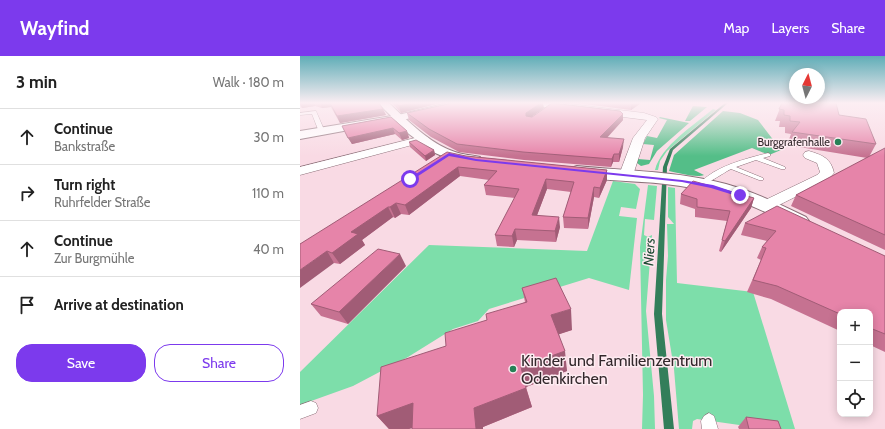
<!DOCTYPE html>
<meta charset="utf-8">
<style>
:root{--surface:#fff;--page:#f6f6f6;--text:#222;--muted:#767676;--line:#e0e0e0;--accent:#7c3aed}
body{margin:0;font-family:Cabin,sans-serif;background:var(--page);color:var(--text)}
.controls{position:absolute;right:12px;bottom:12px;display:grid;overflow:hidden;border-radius:8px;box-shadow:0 2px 10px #0003}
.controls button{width:36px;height:36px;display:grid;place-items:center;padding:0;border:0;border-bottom:1px solid var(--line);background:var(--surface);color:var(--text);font:20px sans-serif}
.compass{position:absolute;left:489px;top:12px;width:36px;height:36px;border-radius:50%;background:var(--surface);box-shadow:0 2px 10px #0003;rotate:6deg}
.stop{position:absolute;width:12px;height:12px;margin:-9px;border:3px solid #7c3aed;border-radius:50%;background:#fff}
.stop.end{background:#7c3aed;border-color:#fff;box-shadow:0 1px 4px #0008}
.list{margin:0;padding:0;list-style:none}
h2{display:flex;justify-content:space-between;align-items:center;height:52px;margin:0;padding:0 16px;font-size:17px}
h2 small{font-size:13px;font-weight:400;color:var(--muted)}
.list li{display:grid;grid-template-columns:26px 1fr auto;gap:12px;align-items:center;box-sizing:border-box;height:56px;padding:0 16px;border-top:1px solid var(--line)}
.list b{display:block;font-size:15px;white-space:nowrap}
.list p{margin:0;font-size:13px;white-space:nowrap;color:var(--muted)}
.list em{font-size:13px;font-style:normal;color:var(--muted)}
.actions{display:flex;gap:8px;padding:12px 16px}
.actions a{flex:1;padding:9px 0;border:1px solid var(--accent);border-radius:16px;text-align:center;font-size:14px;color:var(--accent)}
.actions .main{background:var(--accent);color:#fff}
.icon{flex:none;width:22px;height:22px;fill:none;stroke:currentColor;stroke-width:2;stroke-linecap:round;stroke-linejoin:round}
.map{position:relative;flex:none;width:585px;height:373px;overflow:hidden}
header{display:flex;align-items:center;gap:24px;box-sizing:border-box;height:56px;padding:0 20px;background:var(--accent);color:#fff}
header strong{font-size:19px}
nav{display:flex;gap:22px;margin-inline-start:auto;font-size:14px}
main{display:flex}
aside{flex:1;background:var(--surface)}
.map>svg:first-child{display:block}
.green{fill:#7ddeaa}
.forest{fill:#54be88}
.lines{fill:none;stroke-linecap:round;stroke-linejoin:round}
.stream{fill:#337e5a;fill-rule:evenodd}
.service-casing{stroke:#8b6f78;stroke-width:1}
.minor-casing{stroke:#8b6f78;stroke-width:1}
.secondary-casing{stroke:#8b6f78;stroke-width:2}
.primary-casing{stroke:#8b6f78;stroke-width:2}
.service{fill:#fff;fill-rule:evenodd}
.minor{fill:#fff;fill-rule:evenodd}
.secondary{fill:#fff;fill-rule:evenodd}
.primary{fill:#fff;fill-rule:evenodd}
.wall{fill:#c67291}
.shaded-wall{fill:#a15c76}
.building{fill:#e684a9;stroke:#a15c76}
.route{fill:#7c3aed}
.poi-dot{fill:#268156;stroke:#feebf1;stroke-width:1.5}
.labels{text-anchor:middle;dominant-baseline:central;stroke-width:3;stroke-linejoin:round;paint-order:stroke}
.far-poi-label{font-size:11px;fill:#33282c;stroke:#feebf1;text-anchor:end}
.water-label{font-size:14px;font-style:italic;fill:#1f4b34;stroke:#feebf1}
.near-poi-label{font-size:16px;fill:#33282c;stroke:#feebf1;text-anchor:start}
</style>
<header>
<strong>Wayfind</strong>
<nav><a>Map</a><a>Layers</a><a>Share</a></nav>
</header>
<main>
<aside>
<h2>3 min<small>Walk · 180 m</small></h2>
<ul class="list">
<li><svg class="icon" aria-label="ahead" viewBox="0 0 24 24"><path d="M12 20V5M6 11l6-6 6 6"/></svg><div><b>Continue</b><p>Bankstraße</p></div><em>30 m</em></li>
<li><svg class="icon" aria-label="right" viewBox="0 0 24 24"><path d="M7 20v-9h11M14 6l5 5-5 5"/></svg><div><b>Turn right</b><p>Ruhrfelder Straße</p></div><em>110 m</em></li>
<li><svg class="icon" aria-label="ahead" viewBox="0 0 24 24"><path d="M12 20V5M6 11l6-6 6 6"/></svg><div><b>Continue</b><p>Zur Burgmühle</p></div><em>40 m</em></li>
<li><svg class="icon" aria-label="arrive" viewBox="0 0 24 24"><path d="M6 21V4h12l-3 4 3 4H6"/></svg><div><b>Arrive at destination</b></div></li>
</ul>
<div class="actions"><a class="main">Save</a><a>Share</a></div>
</aside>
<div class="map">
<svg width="585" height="373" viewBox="0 0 585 373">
<rect width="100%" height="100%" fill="#f9dae4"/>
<!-- green -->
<path class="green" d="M413,53L416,54L367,95L360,105L358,114H355C361,90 394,69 413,53Z
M313,125L335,128L340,133L336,153L321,151L319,160L337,162L329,234L289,222L189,253L178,265L153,273L108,301L53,330L0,349V316L129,189L287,195Z
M348,129L357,130L354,164L345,163L344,179L348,181L352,179L346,255L354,340L355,373H342L343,339L340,191Z
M368,131L375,132L377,227L453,236L495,373H467L397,363L393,365L392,373H379L374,313L366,264V224L368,200L367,168H374L368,161Z"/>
<!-- forest -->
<path class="forest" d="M393,50L407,51L390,65H385Z
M423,55L440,57L458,64L481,94L469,99L452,92L394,114L404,119C396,122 379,117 369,115L374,99Z
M360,61L389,67L357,95L349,108L341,110L337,107L338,103L350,104L354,89L343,88L347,80L357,82L367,64L359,62Z"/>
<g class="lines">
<!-- stream -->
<path class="stream" d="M425,47H428L373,94L367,111L362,258L374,373H364L354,258L363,111L370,93Z"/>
<defs>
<path id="service" d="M16,55L25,76L24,77L19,76L12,58L0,59V57Z
M468,97L470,98V100L463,102L485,111V113H481L456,104L436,111L463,122V124H459L431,113C423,117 405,130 400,129L399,128C415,110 445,103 468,97Z
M11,345L16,347L18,352L16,357L0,363V349Z
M409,357L414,360L418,373H402L401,365L404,360Z"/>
<path id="minor" d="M232,47H261L344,57L356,61L358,63L345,82L333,119L331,122L326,123L321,122L319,119L333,82L347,64L236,50Z
M123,80L127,81L129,83L127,85L0,119V111Z
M509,95C522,99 531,102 534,117L527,125L473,152L467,154L461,152L459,149L461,146L517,119L520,116L517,107L505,102L503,99L505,96Z"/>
<path id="secondary" d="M78,47H89C108,65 130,88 155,96C163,99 172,99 180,101L182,104L180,107L175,108L149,103L133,96L109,78Z
M277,110C327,115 378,115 426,128C454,136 480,148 506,161L509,165L506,169L499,171L492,169C449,147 414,133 365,128C335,124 301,126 271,118L269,115L271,112Z"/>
<path id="primary" d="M148,47H168L167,49L98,65L0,83V75L98,59Z"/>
</defs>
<!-- service casing -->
<use href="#service" class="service-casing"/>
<!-- minor casing -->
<use href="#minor" class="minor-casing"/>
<!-- secondary casing -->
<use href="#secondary" class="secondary-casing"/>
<!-- primary casing -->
<use href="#primary" class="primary-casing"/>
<!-- service -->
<use href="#service" class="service"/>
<!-- minor -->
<use href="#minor" class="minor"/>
<!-- secondary -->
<use href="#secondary" class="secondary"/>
<!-- primary -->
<use href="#primary" class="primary"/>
</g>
<!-- wall -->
<path class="wall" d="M0,47H79L86,59L40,67L31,51L22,52L15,50L2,52L0,49Z
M92,47H140L101,57Z
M277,47H340L331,54Z
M482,47L539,59L576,88L569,101L585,92V194L491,150L496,139L567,102L487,89L491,78L485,77V71H479L480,65H475Z
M244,52L231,61L323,64L307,82L323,91L319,106H313L311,111L224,104L159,96L131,81L109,64L107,57Z
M91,61L107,75L109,82L102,84L95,78L52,88L42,70Z
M109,86L134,94L135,99L126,105L110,91Z
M166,100L307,114V124L299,142L294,141L288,173L264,172L263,161L271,136L247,133L237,159L260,171L256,186L217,184L214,191L197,190L195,179L215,142L186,139L184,129L189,124L160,120L109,159L101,158L95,162L93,161L62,184L65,189L40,208L34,207L0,188Z
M381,138L454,142L451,152L421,196L419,195L427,165L395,161V153L380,148Z
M445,167L585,200V296L570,289V256H540V275L471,243L447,236L461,204L457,202L462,191L467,185L441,179Z
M106,210L48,268L21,260L11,248Z
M222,232L272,274L259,278L267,315L226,331L232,351L183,371L112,372L109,373H89L77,360L146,290L187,264L225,246Z
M446,361L481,373H439L438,371Z"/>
<!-- shaded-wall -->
<path class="shaded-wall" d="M0,47H14L15,50L2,52Z
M20,47H30L31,51L22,52Z
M111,47H140L101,57L99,50Z
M241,47H243L244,52L227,64L226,60V57Z
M340,47V48L331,54V48Z
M83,53L86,59L40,67L37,60Z
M323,58V64L300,89V81Z
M93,72L95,78L52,88L48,82Z
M107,75L109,82L102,84L99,77Z
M324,83L323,91L319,106V98Z
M134,94L135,99L126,105L125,100Z
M314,98L313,106L311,111L312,103Z
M158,111L160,120L109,159L105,149Z
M307,114V124L299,142L300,132Z
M246,123L247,133L233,170L232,159Z
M294,131V141L288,173V162Z
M454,142L451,152L421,196L425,185Z
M96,147L101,158L95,162L90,151Z
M88,151L93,161L62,184L65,189L40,208L32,197L51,176Z
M259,161L260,171L256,186L255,175Z
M215,173L217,184L214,191L212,180Z
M27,195L34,207L0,232V214Z
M100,198L106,210L48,268L39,256Z
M271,253L272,274L254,280L251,259Z
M265,295L267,315L226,331L221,311Z
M226,332L232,351L183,371V373H176L174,352Z
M113,347L127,366L109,373H89L77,360Z"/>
<!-- building -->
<path class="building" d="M30,47H79L83,53L37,60Z
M96,47H111L99,50Z
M152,47H241L226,57V60L232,61L252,47L320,55L323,58L300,81L324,83L319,98H314L312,103L223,96L157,88L129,73L107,57Z
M482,47H536L539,59L566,63L576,88L492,76L500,66L490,65V60L484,59V54L479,53Z
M91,61L107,75L99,77L93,72L48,82L42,70Z
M116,84L134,94L125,100L109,86Z
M585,92V179L496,139Z
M147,96L166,100L307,114L300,132L294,131L288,162L263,161L274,126L246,123L232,159L259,161L255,175L215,173L212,180L195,179L219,133L184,129L197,115L158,111L105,149L96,147L90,151H88L51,176L58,178L32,197L27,195L0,214V188Z
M393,125L454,142L425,185L422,184L430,155L397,151V143L381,138Z
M477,150L585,200V278L570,272V256H540V258L477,230L453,224L466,192L462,191L476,175L445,167Z
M78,193L100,198L39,256L11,248Z
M256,222L271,253L251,259L265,295L221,311L226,332L174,352L176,373H112L113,347L77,360L81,311L146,290L145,277L187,264L186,258L227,246L222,232Z
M446,361L478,365L481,373H449Z"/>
<!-- sky -->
<linearGradient id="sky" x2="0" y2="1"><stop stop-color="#5fadb7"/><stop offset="0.47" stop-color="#fceef3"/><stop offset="1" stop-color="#fceef3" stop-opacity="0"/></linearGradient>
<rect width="585" height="100" fill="url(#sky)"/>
<!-- route -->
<path class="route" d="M149,97L176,103L382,124L413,129L443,139L440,141L411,132L382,126L176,105L149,100L112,124L108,123Z"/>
<!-- markers -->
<g class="poi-dot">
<circle cx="538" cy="86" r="4"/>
<circle cx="213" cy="313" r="4"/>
</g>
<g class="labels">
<!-- far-poi labels -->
<g class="far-poi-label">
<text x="530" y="86">Burggrafenhalle</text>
</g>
<!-- water labels -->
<g class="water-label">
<text transform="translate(349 196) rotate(-87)">Niers</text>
</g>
<!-- near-poi labels -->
<g class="near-poi-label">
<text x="221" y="304">Kinder und Familienzentrum<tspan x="221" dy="18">Odenkirchen</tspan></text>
</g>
</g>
</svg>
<div class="controls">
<button>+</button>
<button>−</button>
<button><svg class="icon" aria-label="locate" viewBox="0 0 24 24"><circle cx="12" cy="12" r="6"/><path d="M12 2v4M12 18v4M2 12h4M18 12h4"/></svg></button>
</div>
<svg class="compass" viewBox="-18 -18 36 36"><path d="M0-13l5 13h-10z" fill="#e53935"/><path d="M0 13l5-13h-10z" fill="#767676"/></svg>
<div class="stop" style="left:110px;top:123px"></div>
<div class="stop end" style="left:440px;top:139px"></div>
</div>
</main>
